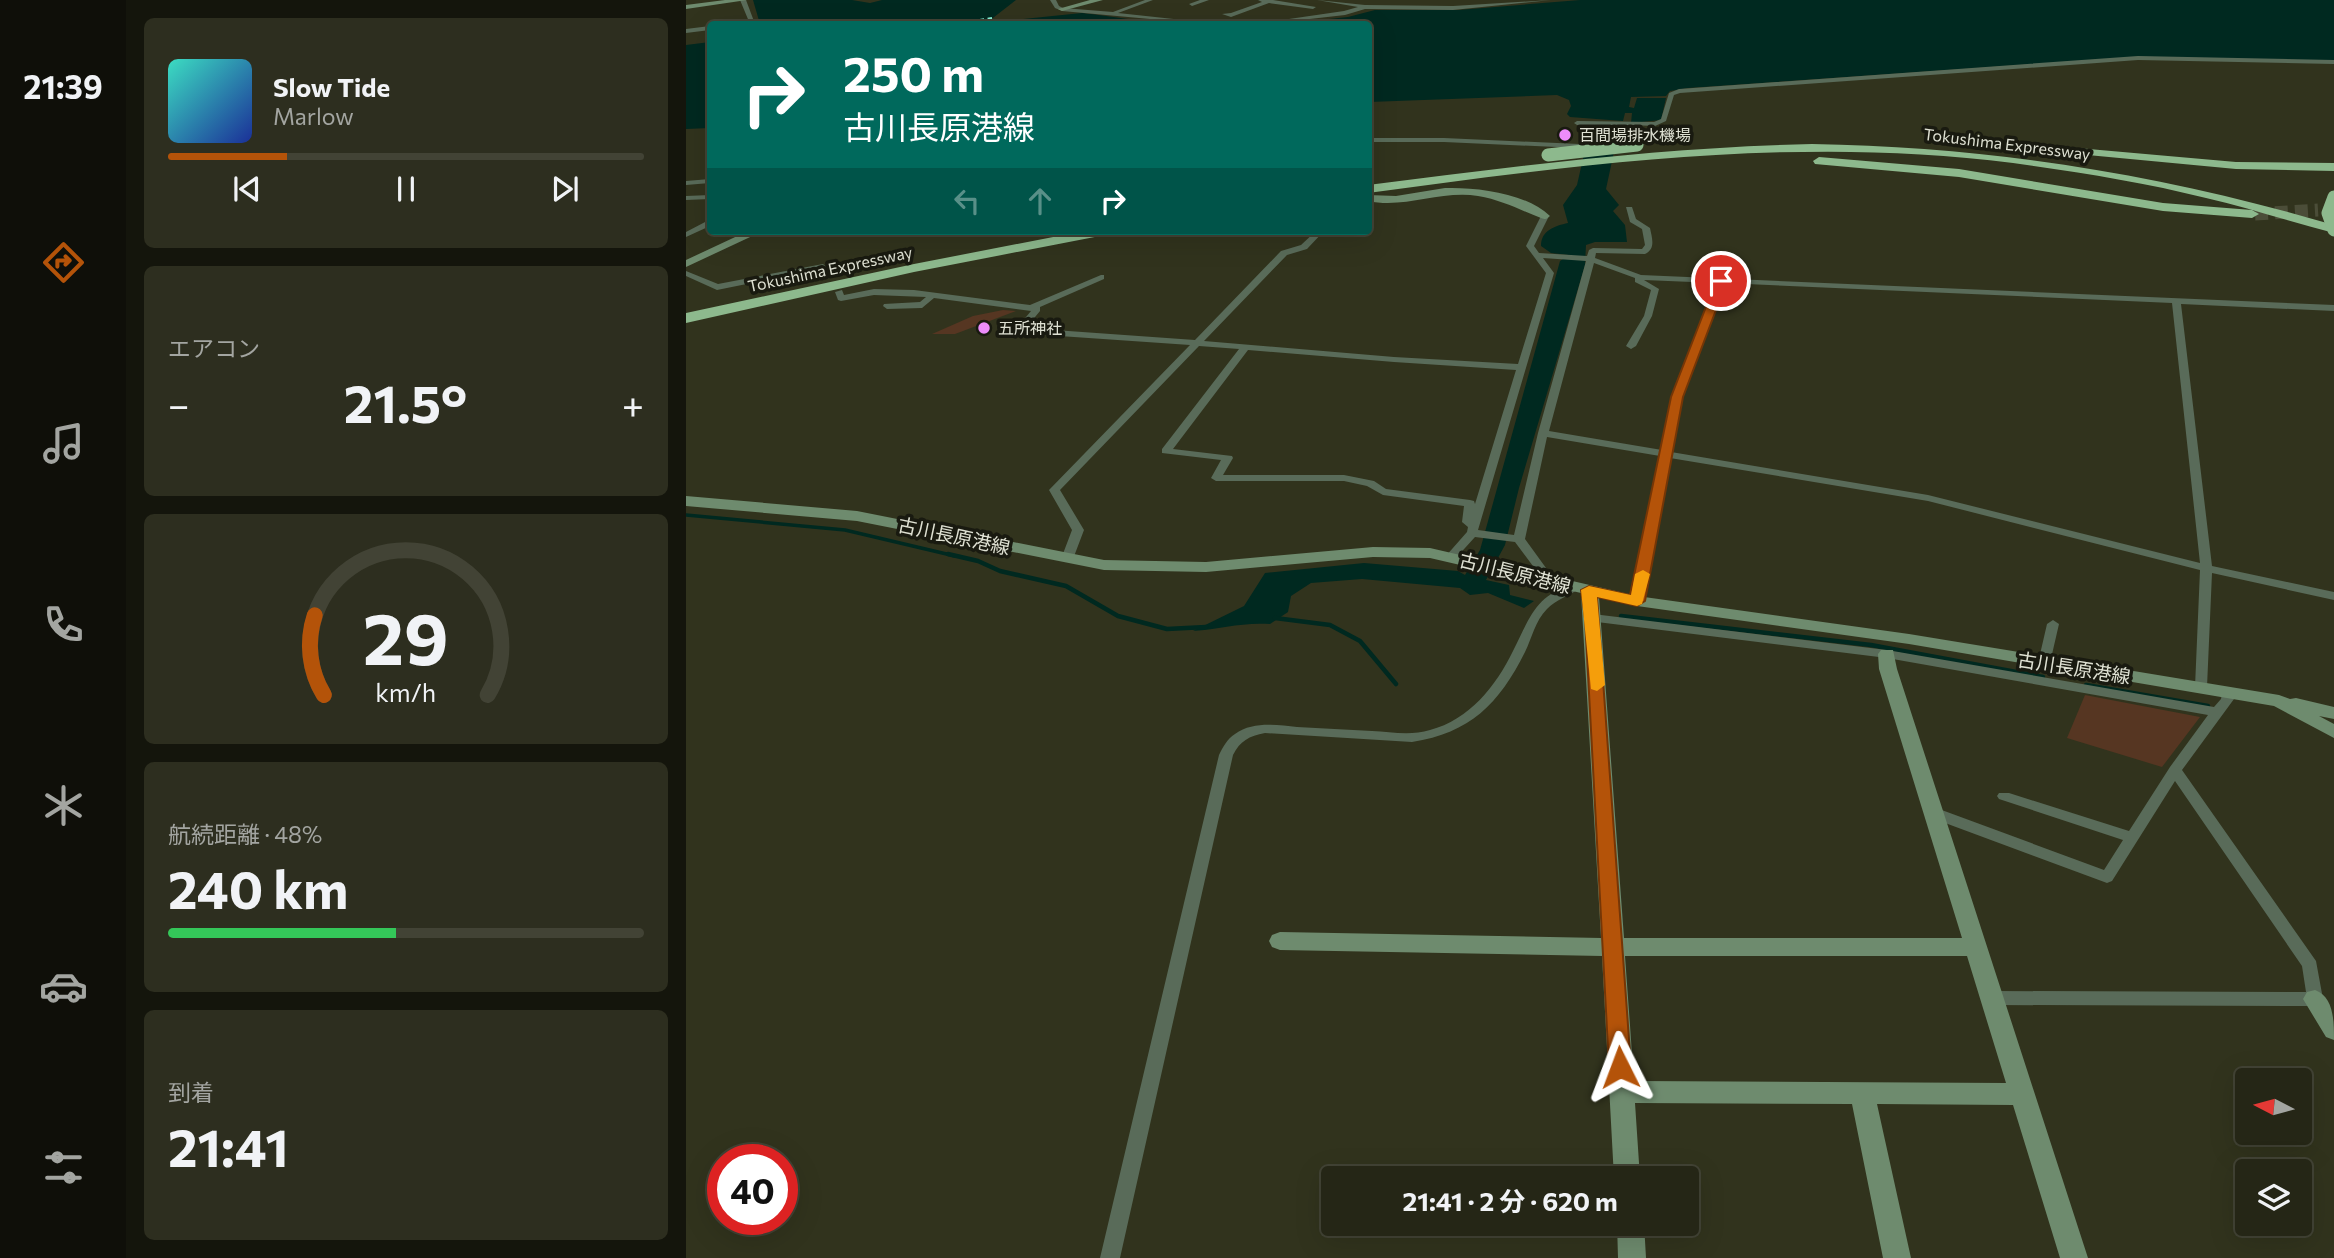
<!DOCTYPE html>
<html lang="ja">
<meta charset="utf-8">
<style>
:root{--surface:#252616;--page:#2d2e1f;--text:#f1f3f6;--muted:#a3a5a1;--line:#424335;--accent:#b45309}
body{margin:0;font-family:Commissioner,"Noto Sans JP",sans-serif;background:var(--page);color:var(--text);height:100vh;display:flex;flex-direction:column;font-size:26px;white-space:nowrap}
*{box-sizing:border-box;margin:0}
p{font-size:23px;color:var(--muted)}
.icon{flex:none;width:38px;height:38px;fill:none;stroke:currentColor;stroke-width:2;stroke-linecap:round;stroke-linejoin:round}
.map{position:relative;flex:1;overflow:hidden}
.drawer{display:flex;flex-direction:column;gap:18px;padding:18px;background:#14150c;width:560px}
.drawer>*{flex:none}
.hud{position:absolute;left:21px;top:21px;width:665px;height:214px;border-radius:7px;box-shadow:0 7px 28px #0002,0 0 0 2px var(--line);background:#00695c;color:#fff;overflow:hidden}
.needle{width:46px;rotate:276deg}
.tools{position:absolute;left:1549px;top:1068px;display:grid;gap:14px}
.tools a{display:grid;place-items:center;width:77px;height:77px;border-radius:7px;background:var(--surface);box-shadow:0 7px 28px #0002,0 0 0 2px var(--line);font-size:35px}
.speed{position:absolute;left:21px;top:1144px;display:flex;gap:14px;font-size:35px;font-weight:700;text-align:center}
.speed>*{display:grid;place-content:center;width:91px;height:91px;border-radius:50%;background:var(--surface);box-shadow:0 7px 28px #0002,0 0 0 2px var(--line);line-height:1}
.speed .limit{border:10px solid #d22;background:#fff;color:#111}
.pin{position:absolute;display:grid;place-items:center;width:60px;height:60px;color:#fff;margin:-30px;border:4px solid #fff;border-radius:50%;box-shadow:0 2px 7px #0007}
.me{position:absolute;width:77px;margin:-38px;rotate:357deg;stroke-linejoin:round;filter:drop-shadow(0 0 5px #0008)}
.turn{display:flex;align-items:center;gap:24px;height:147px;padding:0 21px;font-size:32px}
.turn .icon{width:91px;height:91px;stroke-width:2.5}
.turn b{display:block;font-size:49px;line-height:60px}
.lanes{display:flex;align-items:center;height:66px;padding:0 21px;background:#0003;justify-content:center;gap:35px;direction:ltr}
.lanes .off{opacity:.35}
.big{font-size:52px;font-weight:700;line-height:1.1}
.drawer .widget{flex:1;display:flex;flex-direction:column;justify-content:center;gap:10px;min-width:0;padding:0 24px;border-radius:10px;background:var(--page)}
.drawer .dial{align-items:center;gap:0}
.dial svg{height:182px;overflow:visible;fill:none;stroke:var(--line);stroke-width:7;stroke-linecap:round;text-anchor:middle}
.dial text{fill:var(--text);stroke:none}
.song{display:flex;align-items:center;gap:21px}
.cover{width:84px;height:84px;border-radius:10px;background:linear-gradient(135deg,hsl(170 70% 55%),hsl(230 70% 35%))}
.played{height:7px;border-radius:4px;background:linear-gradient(90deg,var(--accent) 25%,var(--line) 25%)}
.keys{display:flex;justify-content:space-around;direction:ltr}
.heat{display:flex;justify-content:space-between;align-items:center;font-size:38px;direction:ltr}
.charge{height:10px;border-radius:5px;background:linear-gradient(90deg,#34c759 48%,var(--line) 0)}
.trip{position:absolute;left:635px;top:1166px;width:378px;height:70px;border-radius:7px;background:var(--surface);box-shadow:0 7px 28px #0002,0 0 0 2px var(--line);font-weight:700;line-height:70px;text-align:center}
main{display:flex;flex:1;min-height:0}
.menu{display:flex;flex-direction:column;width:126px;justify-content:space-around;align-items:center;background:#0f0f09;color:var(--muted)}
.menu .icon{width:49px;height:49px}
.menu .current{color:var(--accent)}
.menu b{font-size:32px;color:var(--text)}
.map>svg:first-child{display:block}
</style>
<main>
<nav class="menu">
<b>21:39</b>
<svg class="icon current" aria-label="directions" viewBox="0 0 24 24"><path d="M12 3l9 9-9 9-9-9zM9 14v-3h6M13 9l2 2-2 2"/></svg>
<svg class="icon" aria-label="music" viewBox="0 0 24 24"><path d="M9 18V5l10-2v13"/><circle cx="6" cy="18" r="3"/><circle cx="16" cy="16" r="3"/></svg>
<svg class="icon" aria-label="phone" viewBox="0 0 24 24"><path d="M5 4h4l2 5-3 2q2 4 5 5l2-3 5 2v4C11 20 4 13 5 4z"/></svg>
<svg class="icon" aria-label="climate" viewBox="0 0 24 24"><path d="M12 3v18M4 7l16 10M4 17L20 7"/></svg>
<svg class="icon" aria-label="car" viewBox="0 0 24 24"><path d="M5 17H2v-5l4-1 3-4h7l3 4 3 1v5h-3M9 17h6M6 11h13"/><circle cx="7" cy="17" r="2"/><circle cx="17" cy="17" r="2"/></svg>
<svg class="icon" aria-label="filters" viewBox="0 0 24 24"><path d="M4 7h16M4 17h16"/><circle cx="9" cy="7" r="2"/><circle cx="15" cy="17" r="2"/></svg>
</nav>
<section class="drawer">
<div class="widget">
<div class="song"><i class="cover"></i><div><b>Slow Tide</b><p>Marlow</p></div></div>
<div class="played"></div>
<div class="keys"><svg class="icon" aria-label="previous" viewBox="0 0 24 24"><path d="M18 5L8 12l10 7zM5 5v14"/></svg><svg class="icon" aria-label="pause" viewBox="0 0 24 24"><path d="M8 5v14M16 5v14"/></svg><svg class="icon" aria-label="next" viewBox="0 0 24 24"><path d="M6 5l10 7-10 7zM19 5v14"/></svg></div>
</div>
<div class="widget"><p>エアコン</p>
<div class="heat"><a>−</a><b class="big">21.5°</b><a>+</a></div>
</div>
<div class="widget dial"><svg viewBox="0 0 100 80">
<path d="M14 69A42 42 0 1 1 86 69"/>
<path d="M14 69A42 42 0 0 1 10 34" stroke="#b45309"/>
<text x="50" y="56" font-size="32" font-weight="700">29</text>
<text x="50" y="72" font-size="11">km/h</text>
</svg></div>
<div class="widget"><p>航続距離 · 48%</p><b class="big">240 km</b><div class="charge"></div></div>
<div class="widget"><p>到着</p><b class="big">21:41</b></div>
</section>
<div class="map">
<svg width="1648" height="1258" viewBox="0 0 1648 1258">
<rect width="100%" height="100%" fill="#31331d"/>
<path fill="#563622" d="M317,310l13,1 -61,23h-23l41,-18z
M1399,695l115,22 -38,50 -95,-29z"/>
<path fill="#002920" d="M67,0h99l18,3 12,-3h134l-27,21 -16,3h-213z
M894,0h754v61l-197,-4 -449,31 -18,3 -4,5 -35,1 -2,10 5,1 3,-10h29l-5,22 -30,3 1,-10h-7l-2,8 -53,-4 -3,-3 4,-8 -2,-6 -12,-5 -188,7 -1,-78h-87l67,-7 27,-7h83z
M396,13c35,4 68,10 103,11h-209z
M24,42v86l-24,1v-84z
M916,123l18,1 -14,65 13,16 -6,6 12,14 2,17h-32l-9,3 -1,20 -66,223 -14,57 -19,35 23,5 1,10 24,6 -10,7 -36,-15 -18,2 -10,-7 -98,-9 -51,4 -20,13 -3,16 -18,12c-28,-2 -49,5 -77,7l51,-25 21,-33 99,-10 94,8 7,4 15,-25 80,-289 9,-6 -18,-2 -10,-7c0,-16 14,-20 27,-23l-5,-18 14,-20 12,-53h10z"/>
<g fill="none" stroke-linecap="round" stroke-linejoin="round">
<path stroke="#002920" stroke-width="3.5" d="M0,515l159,15 110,26"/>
<path stroke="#002920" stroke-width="4.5" d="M262,554l30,7 22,10 66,15 52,30 49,13 39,-2
M935,616l250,29 172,32
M589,618l55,7 30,16 36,43
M1400,685l122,21"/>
<path stroke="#86f3d7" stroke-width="2" stroke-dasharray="4.5 3.5" stroke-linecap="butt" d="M270,24l36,-6"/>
<path stroke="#4b4d38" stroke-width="13" stroke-dasharray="13 7" stroke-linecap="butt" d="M1569,214l63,-4"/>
<path fill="#596b59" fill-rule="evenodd" d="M54,0h6l9,24h-5z
M364,0h6l3,6 4,2 50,4 32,-12h8l-35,13 102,11h-15l-143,-13 -7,-3z
M514,0h9l-17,6 -3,-2z
M572,0h15l43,7 -3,2 -44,-6 -38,14 -9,-3 9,-1 31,-11z
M631,0l48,5 88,1 98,-6 -98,10 -88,-1 -20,6 -79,9h-12l90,-13 14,-4z
M24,26v4l-24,3v-4z
M1452,56l196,4v4l-196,-4 -458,33 -6,2 -8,26 -11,5 -25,-1 -7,23 -3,2 -3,-2 6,-23h-46l-3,-2 3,-2 77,1 7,-3 8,-26 10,-4z
M682,138h76l135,6 3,2 -3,2 -135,-6h-76z
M24,179v4l-24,2v-4z
M24,195v4l-24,1v-4z
M940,207h6l4,12 14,9c2,10 6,21 -5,26l-49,-1 -1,5 46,17 693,30v6l-153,-7 31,262 122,26v8l-122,-27 -5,114 -6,4 -6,-4 5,-117 -272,-69 -258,-43 -27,143 -6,4 -6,-4 29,-145 -113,-19 -22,102 29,40 -2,2h-8l-29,-39 -40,-5 -20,22 -4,1 -6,-3 22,-25 1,-5 -6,-5 2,-16 -81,-11 -16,-9 -23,-5h-128l-5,-3 10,-18 -59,-7v-4l77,-100 -40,-3 -139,144 24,40 -11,29 -6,3 -6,-3 11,-29 -23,-40 141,-145 -174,-12 -4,-3 9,-7 10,-12 -97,-13 -12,10 -35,1 -4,-3 1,-2 36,-2 6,-5 -52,-2 -33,6 -3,-1 -3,-8 7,-2 2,5 30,-6 40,1 116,15 71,-30h3v4l-64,28v4l-14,17 169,12 86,-89 20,-6 15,-14h8l-17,18 -20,6 -83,86 190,16 124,7 28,-91 -20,-27 16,-32 7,2 -15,30 5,7 48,3 2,-6 4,-2 49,1 3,-4 -3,-16 -12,-7zM857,258l43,3 -48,172 -24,102 -36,-5 76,-257zM908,263l41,15v4l16,8 -7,26 -18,30 5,3 5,-3 16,-30 7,-27 -15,-9 72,3 -44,114 -10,53 -113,-19zM1038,283l448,20 28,260 -272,-68 -257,-43 11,-55zM562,350l146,12 122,8 -41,134 -1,-3 -4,-1 -84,-11 -12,-8 -30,-6h-121l10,-17 -1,-2 -59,-7z
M21,221h3v5l-24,11v-5z
M137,264l8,7v4h-6l-4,-6 -104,21 -31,-14v-5l32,13z
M889,583l4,2 2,2 -2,2c-11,7 -23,11 -32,20 -12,12 -15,29 -22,43 -26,52 -55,81 -113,90l-147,-9c-16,3 -25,8 -32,22l-113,503h-20l119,-503c4,-8 8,-16 16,-21 18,-13 42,-9 62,-7 25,1 50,3 75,4 19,1 39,5 58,-1 39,-10 66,-44 83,-79 17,-33 21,-55 62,-68z
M907,614l294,36 327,57 7,-8 2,-11h10l1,3v8l-52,71 134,191 7,38 -2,5 -6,2 -322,-1 -6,-2 -2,-5 2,-5 6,-2 313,1 -4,-26 -127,-185 -63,100 -5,2 -178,-66 -2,-4 2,-4h10l165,61 19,-30 -124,-41 -2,-3 2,-3h10l120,38 41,-64 38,-52 -321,-57 -298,-37 -2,-3z
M1367,620l6,4 -9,39 -6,4 -6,-4 9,-39z"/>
<path fill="#6e8b6e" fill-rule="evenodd" d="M39,0h22l-61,9v-4z
M404,0h13l-41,11 -4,-2z
M759,188c32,-1 81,5 105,28 -4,3 -3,4 -9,2 -21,-8 -39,-18 -63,-22 -37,-6 -73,13 -110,5v-6l28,1z
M62,231h15l-77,36v-7z
M0,496l171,15 247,49 102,2 167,-15 57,1 207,48 272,38 370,61 11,4 6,-1 38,9v12l-15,-3 15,8v14l-60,-32 -365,-62 -272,-38 -38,-9 25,341h338l-83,-269 -1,-15 3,-4h12l4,19 191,589h-28l-47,-153 -136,-1 34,154h-28l-31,-154 -217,-1 5,75h-26l-12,-222 -322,-6 -8,-3 -3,-6 3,-6 8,-3 321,6 -20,-345 -151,-35 -57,-1 -167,15 -102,-2 -247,-49 -171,-15zM939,956h342l39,127 -372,-2z
M1629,990c19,7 19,31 19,50l-8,-3 -23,-38 4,-7z
M931,1223h27l2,35h-28z"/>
<path fill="#8db98d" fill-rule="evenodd" d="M1257,136l293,26 98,1v8l-98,-2 -297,-28 -2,-2z
M1126,144c181,3 349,30 522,81v8c-43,-11 -85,-25 -128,-35 -63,-16 -128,-26 -193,-35 -215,-28 -431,1 -645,30v-8c148,-19 295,-38 444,-41z
M1133,157l140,12 204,34 89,7 7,4 -7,4 -89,-7 -204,-34 -144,-13 -2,-3z
M398,231h28l-7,4 -191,37 -228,51v-10l228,-49z"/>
<path stroke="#8db98d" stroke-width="13" d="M862,155l89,-10
M1648,197l-6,16 6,17"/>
</g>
<path fill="#b45309" stroke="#753606" stroke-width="2" d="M1035,277l6,4 -44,116 -38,204 -8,5 -40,-9 34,470 -3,7 -8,3 -8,-3 -3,-7 -24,-449 -4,-28 8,-4 41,9 41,-198 45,-116z"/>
<path fill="#f59e0b" d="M957,570l7,4 -8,30 -5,2 -40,-9 8,88 -8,6 -6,-2 -10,-99 8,-4 42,9 4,-21z"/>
<g fill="#ed8cfa" stroke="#191a10" stroke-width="2.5">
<circle cx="879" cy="135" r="7"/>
<circle cx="298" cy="328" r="7"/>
</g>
<g text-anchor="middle" stroke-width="7" stroke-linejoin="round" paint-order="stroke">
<g font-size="16" fill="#dfe1d3" stroke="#191a10" text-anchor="start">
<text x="893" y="141">百間場排水機場</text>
<text x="312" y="334">五所神社</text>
</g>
<g font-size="16" fill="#dfe1d3" stroke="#191a10">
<text transform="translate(1321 144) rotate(7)" y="6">Tokushima Expressway</text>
<text transform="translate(144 269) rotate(-12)" y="6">Tokushima Expressway</text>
</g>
<g font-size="19" fill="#dfe1d3" stroke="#191a10">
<text transform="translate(268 536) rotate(12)" y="7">古川長原港線</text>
<text transform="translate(829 573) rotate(14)" y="7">古川長原港線</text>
<text transform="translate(1388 668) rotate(9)" y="7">古川長原港線</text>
</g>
</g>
</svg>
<div class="tools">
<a><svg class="needle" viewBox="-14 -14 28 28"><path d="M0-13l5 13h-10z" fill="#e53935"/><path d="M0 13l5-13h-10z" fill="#a3a5a1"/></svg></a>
<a><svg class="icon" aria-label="layers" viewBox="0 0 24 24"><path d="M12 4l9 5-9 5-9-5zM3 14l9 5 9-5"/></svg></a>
</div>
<div class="speed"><div class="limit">40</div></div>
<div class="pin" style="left:1035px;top:281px;background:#d93025"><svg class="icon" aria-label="arrive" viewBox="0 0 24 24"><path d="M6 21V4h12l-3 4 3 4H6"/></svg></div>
<svg class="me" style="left:934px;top:1067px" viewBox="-20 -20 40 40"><path d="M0-17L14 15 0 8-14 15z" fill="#b45309" stroke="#fff" stroke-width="4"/></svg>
<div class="trip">21:41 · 2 分 · 620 m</div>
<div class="hud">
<div class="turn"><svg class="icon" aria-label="right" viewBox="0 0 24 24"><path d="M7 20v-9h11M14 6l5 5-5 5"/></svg><div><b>250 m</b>古川長原港線</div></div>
<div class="lanes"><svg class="icon off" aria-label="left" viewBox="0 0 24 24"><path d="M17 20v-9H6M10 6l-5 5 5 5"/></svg><svg class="icon off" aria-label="ahead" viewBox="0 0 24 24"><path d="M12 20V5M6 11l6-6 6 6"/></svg><svg class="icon" aria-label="right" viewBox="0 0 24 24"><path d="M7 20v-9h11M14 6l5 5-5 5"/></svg></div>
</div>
</div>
</main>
